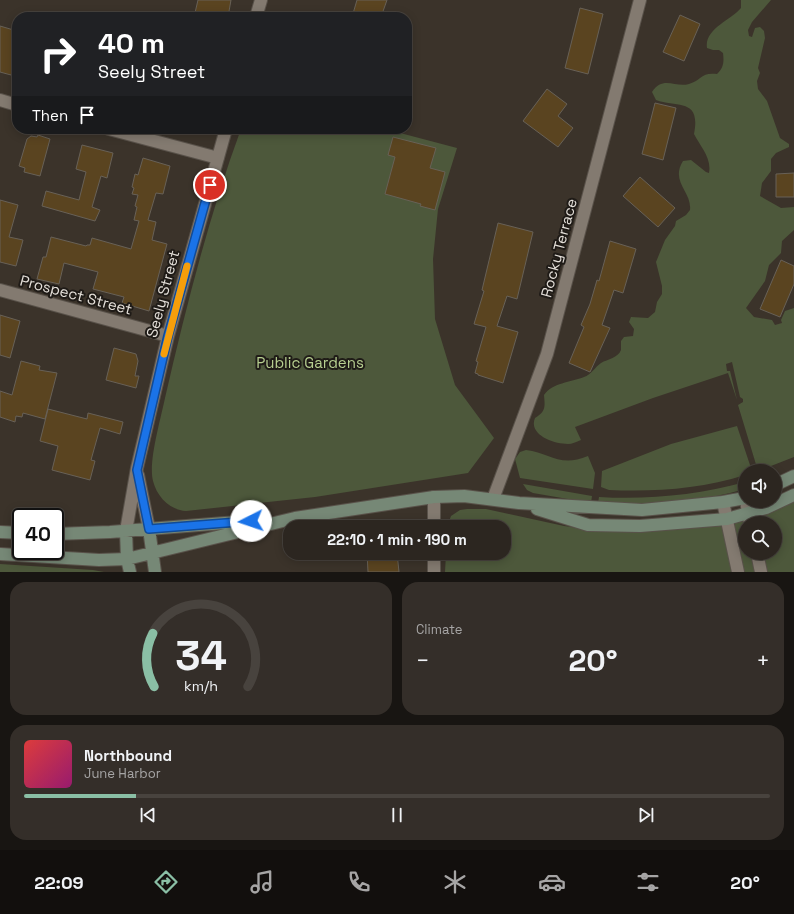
<!DOCTYPE html>
<meta charset="utf-8">
<style>
:root{--surface:#2c2620;--page:#342e29;--text:#f1f3f6;--muted:#a6a5a5;--line:#48433e;--accent:#8abfa5}
body{margin:0;font-family:"Space Grotesk",sans-serif;background:var(--page);color:var(--text);height:100vh;display:flex;flex-direction:column;font-size:15px;white-space:nowrap}
*{box-sizing:border-box;margin:0}
p{font-size:13px;color:var(--muted)}
.icon{flex:none;width:22px;height:22px;fill:none;stroke:currentColor;stroke-width:2;stroke-linecap:round;stroke-linejoin:round}
.map{position:relative;height:572px;overflow:hidden}
.panel{display:flex;flex-direction:column;gap:10px;padding:10px;background:#181512;flex:1}
.panel>*{flex:none}
.banner{position:absolute;left:12px;top:12px;width:400px;height:122px;border-radius:16px;box-shadow:0 2px 10px #0003,0 0 0 1px var(--line);background:#202124;color:#fff;overflow:hidden}
.tools{position:absolute;left:738px;top:464px;display:grid;gap:8px}
.tools a{display:grid;place-items:center;width:44px;height:44px;border-radius:50%;background:var(--surface);box-shadow:0 2px 10px #0003,0 0 0 1px var(--line);font-size:20px}
.speed{position:absolute;left:12px;top:508px;display:flex;gap:8px;font-size:20px;font-weight:700;text-align:center}
.speed>*{display:grid;place-content:center;width:52px;height:52px;border-radius:50%;background:var(--surface);box-shadow:0 2px 10px #0003,0 0 0 1px var(--line);line-height:1}
.speed .limit{border:2px solid #111;border-radius:6px;background:#fff;color:#111}
.pin{position:absolute;display:grid;place-items:center;width:34px;height:34px;color:#fff;margin:-17px;border:2px solid #fff;border-radius:50%;box-shadow:0 1px 4px #0007}
.me{position:absolute;width:44px;margin:-22px;rotate:266deg;stroke-linejoin:round;filter:drop-shadow(0 0 3px #0008)}
.turn{display:flex;align-items:center;gap:14px;height:84px;padding:0 20px;font-size:18px}
.turn .icon{width:52px;height:52px;stroke-width:2.5}
.turn b{display:block;font-size:28px;line-height:34px}
.then{display:flex;align-items:center;height:38px;padding:0 20px;background:#0003;gap:8px;font-size:15px}
.big{font-size:30px;font-weight:600;line-height:1.1}
.panel .widget{flex:1;display:flex;flex-direction:column;justify-content:center;gap:6px;min-width:0;padding:0 14px;border-radius:16px;background:var(--page)}
.panel .dial{align-items:center;gap:0}
.dial svg{height:104px;overflow:visible;fill:none;stroke:var(--line);stroke-width:7;stroke-linecap:round;text-anchor:middle}
.dial text{fill:var(--text);stroke:none}
.song{display:flex;align-items:center;gap:12px}
.cover{width:48px;height:48px;border-radius:6px;background:linear-gradient(135deg,hsl(0 70% 55%),hsl(320 70% 35%))}
.played{height:4px;border-radius:2px;background:linear-gradient(90deg,var(--accent) 15%,var(--line) 15%)}
.keys{display:flex;justify-content:space-around;direction:ltr}
.heat{display:flex;justify-content:space-between;align-items:center;font-size:22px;direction:ltr}
.panel .tiles{flex:1;display:grid;gap:10px;grid-template-columns:1fr 1fr}
.widget:last-child{grid-column:span 2}
.trip{position:absolute;left:283px;top:520px;width:228px;height:40px;border-radius:16px;background:var(--surface);box-shadow:0 2px 10px #0003,0 0 0 1px var(--line);font-weight:600;line-height:40px;text-align:center}
.dock{display:flex;height:64px;justify-content:space-around;align-items:center;background:#120f0d;color:var(--muted)}
.dock .icon{width:28px;height:28px}
.dock .on{color:var(--accent)}
.dock b{font-size:18px;color:var(--text)}
.map>svg:first-child{display:block}
</style>
<div class="map">
<svg width="794" height="572" viewBox="0 0 794 572">
<rect width="100%" height="100%" fill="#3b332a"/>
<path fill="#4d583b" fill-rule="evenodd" d="M741,0h30l-19,22 -4,8 1,6 3,1 3,-9 5,-1 4,4 1,7 -7,30 2,5 -3,8 1,8 9,12 13,37 9,6v3l-13,6 -5,6v12l-9,12 -2,13 21,12 13,-1v23l-12,11 -1,12 -12,12 -4,16 -19,27 8,9 18,3 3,5 7,-2 -1,-3 4,-9 9,-3v149l-36,14 -20,-66 5,-3v-3l-3,-2 -8,-35 -6,2 1,7h3l7,29 -9,-27 -75,25 -78,29 6,13c-5,2 -9,4 -13,4 -14,0 -40,-9 -33,-26 11,-7 10,-11 9,-23 8,-12 27,-13 40,-18 7,-2 11,-10 17,-14 7,-4 17,-5 20,-13v-9l3,-4 9,-1 1,-7 -5,-7 2,-5 17,1 7,-6 2,-10 5,-8v-8l-6,-24 9,-22 10,-14 1,-5 10,-6 4,-5c2,-19 -20,-28 -7,-49l8,-1 15,12 3,1c3,-15 -9,-27 -15,-39 7,-36 -16,-26 -38,-34l-4,-8c11,-17 23,-4 37,-8 13,-4 12,-12 28,-10 7,-6 7,-13 6,-21l-4,-3h-6l-6,-2c-3,-19 24,-28 34,-40z
M241,129h144l72,19 -19,61 -5,50 2,60 20,66 39,53 -26,35 -153,24 -129,14c-16,-1 -29,-14 -33,-30 -5,-19 8,-63 12,-83 21,-91 44,-182 76,-269z
M737,426l15,45h-7v4c-44,14 -90,17 -136,15l-8,-3 1,-16 69,-27z
M526,450c24,3 34,18 62,6l7,17 -2,16 -73,-11 -5,-19 5,-7z
M745,482v7c-48,14 -97,15 -147,14l1,-6c49,3 98,-2 146,-15z
M523,484l69,12 -1,7 -58,-10 -6,-3z
M794,501v71h-349l1,-19h58v-26h-57l4,-11 9,-6 7,-1h19l78,17 31,4 54,1zM745,523h30v30h-30z
M0,564l93,6 11,2h-104z"/>
<path fill="#5a4420" stroke="#686157" d="M198,0h33l-3,17h-34z
M357,0h30l-6,17h-29z
M580,8l23,6 -15,60 -23,-6z
M680,15l20,9 -16,37 -21,-9z
M0,26l17,5v27l-6,17 -11,-3z
M547,89l20,15 -9,12 15,12 -15,19 -35,-26z
M655,103l21,5 -13,52 -21,-6z
M38,135l12,4 -10,37 -16,-4 1,-4 -6,-2 8,-27 4,-3 6,1z
M393,137l43,11 -6,20 15,4 -10,38 -15,-4 1,-2 -36,-10 10,-37 -7,-2z
M82,145l31,8 -6,25 -6,-2 -9,31 8,3 -5,11 -53,-15 4,-15 33,9 7,-28 -10,-3z
M143,158l27,8 -7,28 -7,-1 -8,27 8,2 -4,18 15,4 -18,67 -27,-8 2,-6 -31,-8 5,-17 -34,-9 -5,21 -22,-5 6,-22h3l5,-20 35,9 1,-1h3l2,-7 39,11 8,-28 -5,-1 3,-13 -2,-1 3,-11 -6,-1 2,-6 -2,-1 3,-13 3,1z
M794,173v24h-18v-23z
M640,177l35,31 -17,19 -35,-31z
M0,200l18,5 -9,32 14,3 -7,26 -16,-4z
M498,223l35,9 -16,67 -10,-3 -10,30 21,6 -15,51 -25,-8v-1l-3,-1 3,-11 -2,-1 10,-34 -12,-3 10,-33 -2,-1z
M610,241l26,8 -13,44 -9,-3 -12,35 8,3 -20,44 -21,-9 15,-36 -3,-2 9,-21 7,-24 2,1z
M781,260l13,6v18l-14,33 -20,-8z
M0,315l20,6 -10,37 -10,-3z
M114,348l22,6 2,7 -3,15h4l-3,12 -30,-8z
M21,361l19,5 -1,4 18,3 -12,46 -22,-6 -1,4 -6,-1 -1,6 -15,-5v-26l12,4z
M48,409l39,10 1,-6 35,9 -3,12 -20,-6 -9,32 4,1 -5,19 -38,-10 6,-24 -18,-5z
M367,553h30l2,19h-31z"/>
<g fill="none" stroke-linecap="round" stroke-linejoin="round">
<g stroke="#59524a" stroke-width="14">
<path id="street" d="M256,17l5,-17
M0,100l17,5
M109,129l109,29
M0,290l168,46
M138,475l11,54
M434,497v30
M493,499l54,-145 93,-354
M746,501l4,22
M723,502l15,70
M126,531l11,-63 31,-132 58,-207
M434,553v19
M757,553l4,19"/>
</g>
<g stroke="#59524a" stroke-width="14">
<path id="secondary" d="M775,485l19,-9
M537,509l51,16 52,1 87,-7 39,-11 28,-13
M149,529l6,43
M126,531l1,28 3,13
M0,532l21,1
M55,534l55,-2 153,-12
M0,554l99,6 28,-1 168,-41 139,-21 30,-1 55,7 123,7 81,-8 22,-4"/>
</g>
<use href="#street" stroke="#837a70" stroke-width="12"/>
<use href="#secondary" stroke="#768876" stroke-width="12"/>
</g>
<g fill="none" stroke-linecap="round" stroke-linejoin="round">
<g stroke="#114b97" stroke-width="10">
<path id="route" d="M210,185l-42,151 -31,134 12,59 102,-8"/>
</g>
<use href="#route" stroke="#1a73e8" stroke-width="7"/>
<path stroke="#f59e0b" stroke-width="7" d="M164,354l23,-88"/>
</g>
<g text-anchor="middle" stroke-width="4" stroke-linejoin="round" paint-order="stroke">
<g font-size="15" fill="#e5e0da" stroke="#1f1b17">
<text transform="translate(559 248) rotate(-75)" y="5">Rocky Terrace</text>
<text transform="translate(163 294) rotate(-75)" y="5">Seely Street</text>
<text transform="translate(76 295) rotate(15)" y="5">Prospect Street</text>
</g>
<g font-size="15" fill="#b7cf90" stroke="#1f1b17">
<text x="310" y="368">Public Gardens</text>
</g>
</g>
</svg>
<div class="tools">
<a><svg class="icon" aria-label="sound" viewBox="0 0 24 24"><path d="M4 9h4l5-4v14l-5-4H4zM17 9q2 3 0 6"/></svg></a>
<a><svg class="icon" aria-label="search" viewBox="0 0 24 24"><circle cx="10" cy="10" r="6"/><path d="M15 15l6 6"/></svg></a>
</div>
<div class="speed"><div class="limit">40</div></div>
<div class="pin" style="left:210px;top:185px;background:#d93025"><svg class="icon" aria-label="arrive" viewBox="0 0 24 24"><path d="M6 21V4h12l-3 4 3 4H6"/></svg></div>
<svg class="me" style="left:251px;top:521px" viewBox="-20 -20 40 40"><circle r="19" fill="#fff"/><path d="M0-13L10 11 0 6-10 11z" fill="#1a73e8"/></svg>
<div class="trip">22:10 · 1 min · 190 m</div>
<div class="banner">
<div class="turn"><svg class="icon" aria-label="right" viewBox="0 0 24 24"><path d="M7 20v-9h11M14 6l5 5-5 5"/></svg><div><b>40 m</b>Seely Street</div></div>
<div class="then">Then<svg class="icon" aria-label="arrive" viewBox="0 0 24 24"><path d="M6 21V4h12l-3 4 3 4H6"/></svg></div>
</div>
</div>
<section class="panel">
<div class="tiles">
<div class="widget dial"><svg viewBox="0 0 100 80">
<path d="M14 69A42 42 0 1 1 86 69"/>
<path d="M14 69A42 42 0 0 1 13 28" stroke="#8abfa5"/>
<text x="50" y="56" font-size="32" font-weight="700">34</text>
<text x="50" y="72" font-size="11">km/h</text>
</svg></div>
<div class="widget"><p>Climate</p>
<div class="heat"><a>−</a><b class="big">20°</b><a>+</a></div>
</div>
<div class="widget">
<div class="song"><i class="cover"></i><div><b>Northbound</b><p>June Harbor</p></div></div>
<div class="played"></div>
<div class="keys"><svg class="icon" aria-label="previous" viewBox="0 0 24 24"><path d="M18 5L8 12l10 7zM5 5v14"/></svg><svg class="icon" aria-label="pause" viewBox="0 0 24 24"><path d="M8 5v14M16 5v14"/></svg><svg class="icon" aria-label="next" viewBox="0 0 24 24"><path d="M6 5l10 7-10 7zM19 5v14"/></svg></div>
</div>
</div>
</section>
<nav class="dock">
<b>22:09</b>
<svg class="icon on" aria-label="directions" viewBox="0 0 24 24"><path d="M12 3l9 9-9 9-9-9zM9 14v-3h6M13 9l2 2-2 2"/></svg>
<svg class="icon" aria-label="music" viewBox="0 0 24 24"><path d="M9 18V5l10-2v13"/><circle cx="6" cy="18" r="3"/><circle cx="16" cy="16" r="3"/></svg>
<svg class="icon" aria-label="phone" viewBox="0 0 24 24"><path d="M5 4h4l2 5-3 2q2 4 5 5l2-3 5 2v4C11 20 4 13 5 4z"/></svg>
<svg class="icon" aria-label="climate" viewBox="0 0 24 24"><path d="M12 3v18M4 7l16 10M4 17L20 7"/></svg>
<svg class="icon" aria-label="car" viewBox="0 0 24 24"><path d="M5 17H2v-5l4-1 3-4h7l3 4 3 1v5h-3M9 17h6M6 11h13"/><circle cx="7" cy="17" r="2"/><circle cx="17" cy="17" r="2"/></svg>
<svg class="icon" aria-label="filters" viewBox="0 0 24 24"><path d="M4 7h16M4 17h16"/><circle cx="9" cy="7" r="2"/><circle cx="15" cy="17" r="2"/></svg>
<b>20°</b>
</nav>
